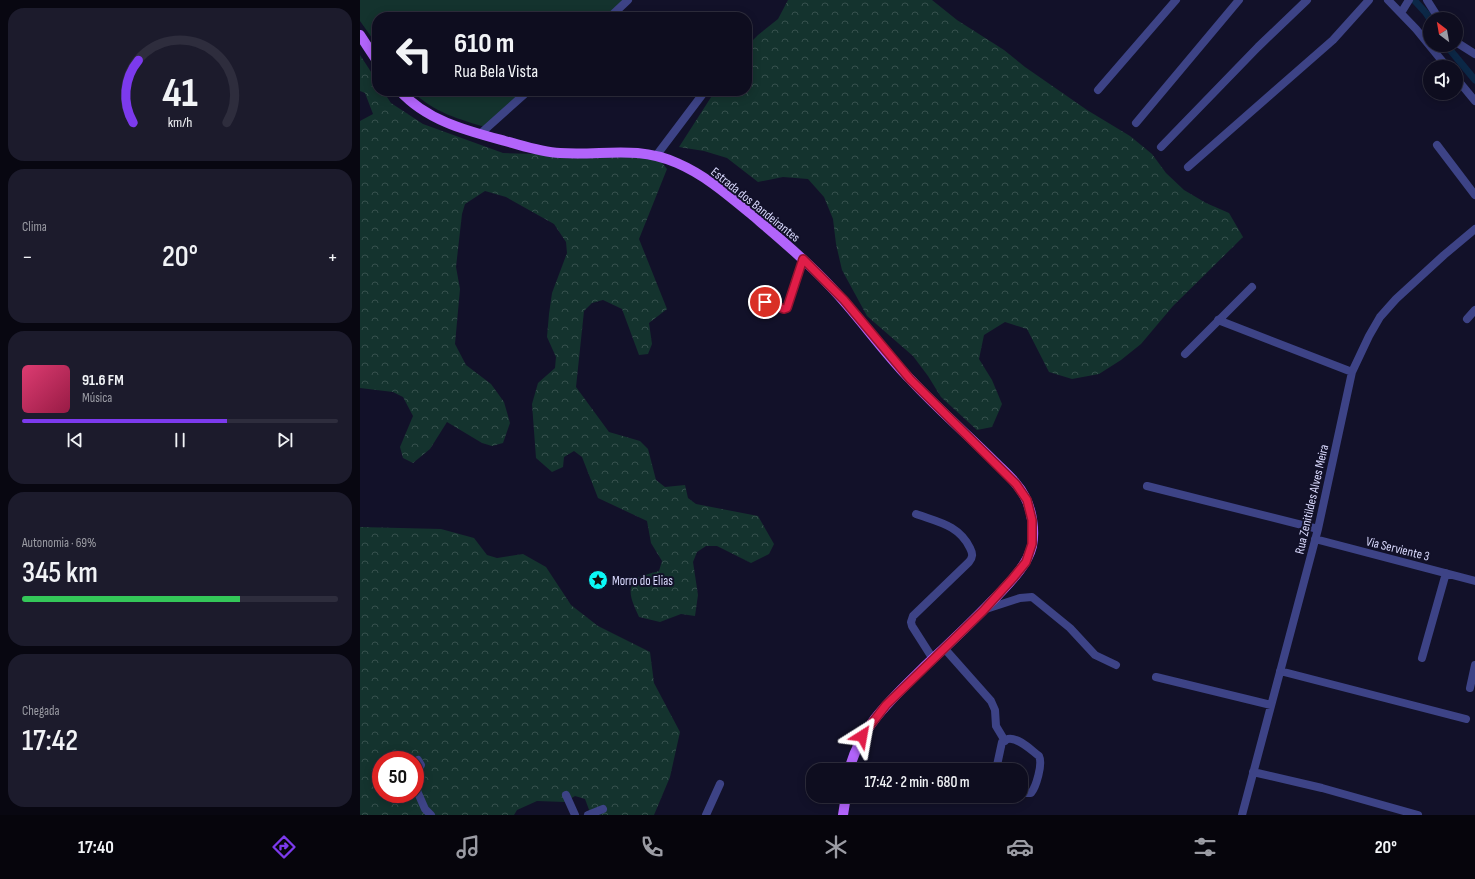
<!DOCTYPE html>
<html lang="pt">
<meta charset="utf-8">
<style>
:root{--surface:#0e0d1f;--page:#1c1b2c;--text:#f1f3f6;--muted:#9b9ca4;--line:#2e2d3d;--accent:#7c3aed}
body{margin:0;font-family:"Sofia Sans Condensed",sans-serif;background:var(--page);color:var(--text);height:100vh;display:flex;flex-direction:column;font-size:15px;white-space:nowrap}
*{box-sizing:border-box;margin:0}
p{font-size:13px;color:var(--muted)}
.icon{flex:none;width:22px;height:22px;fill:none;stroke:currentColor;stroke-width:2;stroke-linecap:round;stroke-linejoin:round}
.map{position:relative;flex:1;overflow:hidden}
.panel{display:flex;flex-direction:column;gap:8px;padding:8px;background:#080711;width:360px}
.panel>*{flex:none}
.hud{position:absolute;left:12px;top:12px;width:380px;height:84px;border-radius:16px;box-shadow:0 2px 10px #0003,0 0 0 1px var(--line);background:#0e0d1f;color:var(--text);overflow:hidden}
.needle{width:26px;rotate:329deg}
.buttons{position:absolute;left:1063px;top:12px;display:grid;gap:8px}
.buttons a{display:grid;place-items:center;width:40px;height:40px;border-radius:50%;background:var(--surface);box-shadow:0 2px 10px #0003,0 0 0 1px var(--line);font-size:20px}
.speed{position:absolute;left:12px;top:751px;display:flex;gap:8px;font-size:20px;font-weight:700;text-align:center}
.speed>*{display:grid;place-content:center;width:52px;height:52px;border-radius:50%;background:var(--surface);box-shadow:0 2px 10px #0003,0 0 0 1px var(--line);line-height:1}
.speed .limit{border:6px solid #d22;background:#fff;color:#111}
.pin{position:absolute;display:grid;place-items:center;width:34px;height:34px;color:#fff;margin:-17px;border:2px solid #fff;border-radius:50%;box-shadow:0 1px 4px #0007}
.me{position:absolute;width:44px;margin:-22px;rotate:34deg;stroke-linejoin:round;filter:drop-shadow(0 0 3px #0008)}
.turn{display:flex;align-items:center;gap:14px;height:84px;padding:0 16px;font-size:18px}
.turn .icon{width:52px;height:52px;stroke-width:2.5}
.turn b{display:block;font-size:28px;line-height:34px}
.big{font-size:30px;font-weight:600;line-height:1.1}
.panel .card{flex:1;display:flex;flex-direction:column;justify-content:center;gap:6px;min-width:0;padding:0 14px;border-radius:16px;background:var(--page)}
.panel .dial{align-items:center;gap:0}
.dial svg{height:104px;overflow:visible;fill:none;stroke:var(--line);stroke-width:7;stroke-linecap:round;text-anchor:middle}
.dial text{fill:var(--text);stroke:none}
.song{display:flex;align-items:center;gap:12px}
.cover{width:48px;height:48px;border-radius:6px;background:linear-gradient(135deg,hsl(340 70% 55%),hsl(340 70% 35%))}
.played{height:4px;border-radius:2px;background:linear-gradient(90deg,var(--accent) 65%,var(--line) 65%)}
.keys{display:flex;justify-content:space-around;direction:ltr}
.heat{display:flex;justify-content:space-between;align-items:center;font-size:22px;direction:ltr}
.charge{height:6px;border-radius:3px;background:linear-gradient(90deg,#34c759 69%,var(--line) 0)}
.trip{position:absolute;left:446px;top:763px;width:222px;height:40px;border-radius:16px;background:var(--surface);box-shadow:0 2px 10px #0003,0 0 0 1px var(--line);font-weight:600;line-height:40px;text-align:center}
.dock{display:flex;height:64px;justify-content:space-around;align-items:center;background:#06050c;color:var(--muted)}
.dock .icon{width:28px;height:28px}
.dock .active{color:var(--accent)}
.dock b{font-size:18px;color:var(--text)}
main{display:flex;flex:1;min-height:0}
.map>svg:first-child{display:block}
</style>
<main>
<section class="panel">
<div class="card dial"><svg viewBox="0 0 100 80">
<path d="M14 69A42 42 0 1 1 86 69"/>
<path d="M14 69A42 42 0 0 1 18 21" stroke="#7c3aed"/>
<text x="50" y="56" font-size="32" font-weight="700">41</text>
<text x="50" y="72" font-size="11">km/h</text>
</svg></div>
<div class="card"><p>Clima</p>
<div class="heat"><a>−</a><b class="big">20°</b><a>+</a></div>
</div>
<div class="card">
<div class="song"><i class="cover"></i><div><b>91.6 FM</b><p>Música</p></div></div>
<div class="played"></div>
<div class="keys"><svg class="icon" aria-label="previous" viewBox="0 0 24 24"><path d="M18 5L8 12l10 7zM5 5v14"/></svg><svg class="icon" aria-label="pause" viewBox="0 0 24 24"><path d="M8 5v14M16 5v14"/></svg><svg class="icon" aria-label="next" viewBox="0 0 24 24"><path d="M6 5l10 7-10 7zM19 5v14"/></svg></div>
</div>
<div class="card"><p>Autonomia · 69%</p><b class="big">345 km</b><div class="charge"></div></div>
<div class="card"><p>Chegada</p><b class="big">17:42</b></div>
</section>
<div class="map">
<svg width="1115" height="815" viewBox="0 0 1115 815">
<defs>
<pattern id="forest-crowns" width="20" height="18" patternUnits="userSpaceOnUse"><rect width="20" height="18" fill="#14332e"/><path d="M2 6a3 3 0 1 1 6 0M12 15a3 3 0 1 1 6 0" fill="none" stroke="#36504d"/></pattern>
</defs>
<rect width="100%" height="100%" fill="#121129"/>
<path fill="url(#forest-crowns)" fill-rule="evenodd" d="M428,0h144l25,20 47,30 21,17 62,43 43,26 22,18 14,19 18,17 22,13 23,10 14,24 -70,69 -32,38 -20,16 -22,14 -27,5 -23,-7 -22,-43 -22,-7 -21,13 -5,24 13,21 10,24 -10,23 -15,3 -36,-33 -13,-21 -15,-20 -46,-40 -25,-46 -6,-26 -3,-25 -9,-22 -16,-18 -25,-2 -25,5 -31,-24 -23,-7 -25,-4 36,-56h32v-45l11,-11 20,-16z
M0,55l17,26v10h6l8,12 32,21 80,29 140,4 16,2 8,10 -28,70 28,70 -18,14 3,21 -4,10 -9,1 -17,-46 -19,-9 -11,3 -8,8 -8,76 33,45 31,9 8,8 8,31 9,7 20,-2 3,13 8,6 62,12 16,28 -5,10 -18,9 -34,-17h-11l-9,6 -4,10 5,33 -3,21 -14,-2 -21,8 -21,-5c-5,-12 -15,-28 -2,-39 5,-3 16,-5 22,-7l3,-10 -11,-18 -4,-22 -49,-23 -16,-41 -8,-6 -10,6 -1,10 -11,5 -16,-14 -4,-54 6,-21 17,-15 1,-11 -9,-20 2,-23 3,-21 15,-40 -1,-11 -12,-18 -48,-27 -21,-6 -20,13 -3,10 -6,53 4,22 -5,55 11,21 25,19 13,18 6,21 -7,20 -11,3 -10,-3 -35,-21 -17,27 -17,14 -10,-5 -3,-11 13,-31 -10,-19 -10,-5 -33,-4v-267l13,-7 -8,-21 -5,-2z
M0,527l81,2 33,9 13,17 10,3 26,-4 23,13 25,38 27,21 52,26 4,31 26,49 -10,45 -16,38h-63l-6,-16 -10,-3 -10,6 -28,-1 -20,9 -3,5h-154zM21,760h34v34h-34z"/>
<path fill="#14332e" d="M0,0h264l-18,17h-229v28l-17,-24z
M52,91h116l-40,37c-29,-9 -54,-15 -76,-37z"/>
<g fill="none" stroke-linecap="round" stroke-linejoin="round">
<path stroke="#0c2847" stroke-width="7" d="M1054,0l12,13 4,6
M1086,45l29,35"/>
<path stroke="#3d4386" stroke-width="8" d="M1028,0l28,29 31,38
M1067,0l12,19
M1041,13l8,-13
M250,17l18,-17
M1096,42l19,12
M1096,78l19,23
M738,90l78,-90
M776,123l103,-123
M120,134l48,-43
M1077,145l38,50
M801,147l97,-100 49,-47
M296,156l49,-65
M828,167l145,-127 36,-40
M405,302l19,7 3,-1 16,-49
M1107,319l8,-9
M858,320l134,52
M825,354l67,-67
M787,486l171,43
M556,514c22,8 43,11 54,34 3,6 3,9 -1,14l-56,54 -2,6 1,4 21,33
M955,539l160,42
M623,610l37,-12 12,-1 38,31 25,27 21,10
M584,648l47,53 4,9 1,16 9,15
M1062,658l24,-85
M920,671l186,48
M796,677l115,28
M1110,688l5,-23
M636,770l6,-28c2,-1 4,-2 6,-3 11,-2 24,12 31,17 4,8 -3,31 -8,37h-10
M893,772l69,16 96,27
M55,773l6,-8 -3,-5
M55,786l10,23 6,6
M206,795l9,20
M228,815l15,-6
M346,815l14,-31
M882,815l76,-286 34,-157 17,-36 11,-19 16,-18 48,-44 31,-26"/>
<path stroke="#b264fb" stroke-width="10" d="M0,35l17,26
M40,91c27,30 68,40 105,50 19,5 36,11 55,12 42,3 76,-8 117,10 28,12 51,32 74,51 27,23 55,46 79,72 29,30 52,65 81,94 27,29 57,55 85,83 10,10 22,20 29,34 7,13 10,34 7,49 -5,20 -22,36 -35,50 -24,25 -48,48 -73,71 -32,32 -63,58 -75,103
M483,815l3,-19"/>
</g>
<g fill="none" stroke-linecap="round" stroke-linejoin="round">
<g stroke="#92132f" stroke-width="10">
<path id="route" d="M405,302l19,7 3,-1 16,-49 41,41 66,79 106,105 11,16 5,20v24l-6,18 -13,16 -30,33 -97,94 -24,31"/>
</g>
<use href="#route" stroke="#e11d48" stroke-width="7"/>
</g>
<defs>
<g id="sight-disc" transform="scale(1)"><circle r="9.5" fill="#0bf8f6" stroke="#121129"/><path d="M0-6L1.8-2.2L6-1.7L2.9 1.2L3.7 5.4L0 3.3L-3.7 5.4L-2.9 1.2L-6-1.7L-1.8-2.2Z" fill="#111"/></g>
</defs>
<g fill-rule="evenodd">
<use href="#sight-disc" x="238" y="580"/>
</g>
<g text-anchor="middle" stroke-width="4" stroke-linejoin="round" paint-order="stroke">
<g font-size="13" fill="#dadafe" stroke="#121129">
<text transform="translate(396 204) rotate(39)" y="5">Estrada dos Bandeirantes</text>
<text transform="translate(951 499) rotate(-77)" y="5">Rua Zenitildes Alves Meira</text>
<text transform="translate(1038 548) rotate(14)" y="5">Via Serviente 3</text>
</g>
<g font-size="13" fill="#dadafe" stroke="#121129" text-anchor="start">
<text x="252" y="585">Morro do Elias</text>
</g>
</g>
</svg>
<div class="buttons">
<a><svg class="needle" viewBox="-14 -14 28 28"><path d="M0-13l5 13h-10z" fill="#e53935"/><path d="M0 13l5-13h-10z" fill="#9b9ca4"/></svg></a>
<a><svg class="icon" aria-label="sound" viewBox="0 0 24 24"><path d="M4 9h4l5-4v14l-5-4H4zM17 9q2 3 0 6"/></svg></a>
</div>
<div class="speed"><div class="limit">50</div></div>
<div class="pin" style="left:405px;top:302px;background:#d93025"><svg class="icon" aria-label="arrive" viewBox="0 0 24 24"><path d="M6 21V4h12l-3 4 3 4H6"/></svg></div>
<svg class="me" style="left:502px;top:736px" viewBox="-20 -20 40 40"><path d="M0-17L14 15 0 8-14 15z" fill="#e11d48" stroke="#fff" stroke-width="4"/></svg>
<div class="trip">17:42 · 2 min · 680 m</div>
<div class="hud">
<div class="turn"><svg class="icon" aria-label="left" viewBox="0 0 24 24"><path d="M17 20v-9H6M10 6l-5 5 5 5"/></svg><div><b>610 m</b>Rua Bela Vista</div></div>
</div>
</div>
</main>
<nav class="dock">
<b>17:40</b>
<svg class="icon active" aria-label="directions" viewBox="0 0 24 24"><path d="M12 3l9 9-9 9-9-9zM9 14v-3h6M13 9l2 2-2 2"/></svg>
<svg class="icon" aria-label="music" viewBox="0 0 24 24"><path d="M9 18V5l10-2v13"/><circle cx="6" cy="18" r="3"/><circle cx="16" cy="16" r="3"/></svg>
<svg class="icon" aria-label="phone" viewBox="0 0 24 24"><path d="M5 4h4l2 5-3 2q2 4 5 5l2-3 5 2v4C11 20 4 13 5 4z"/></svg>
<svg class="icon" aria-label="climate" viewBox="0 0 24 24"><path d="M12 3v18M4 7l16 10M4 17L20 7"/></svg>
<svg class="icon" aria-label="car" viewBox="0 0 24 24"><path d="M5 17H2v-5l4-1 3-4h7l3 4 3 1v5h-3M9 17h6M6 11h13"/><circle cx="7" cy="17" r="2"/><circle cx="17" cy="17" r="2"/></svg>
<svg class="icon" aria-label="filters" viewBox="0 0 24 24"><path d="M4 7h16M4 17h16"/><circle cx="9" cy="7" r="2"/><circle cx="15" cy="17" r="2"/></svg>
<b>20°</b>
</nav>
